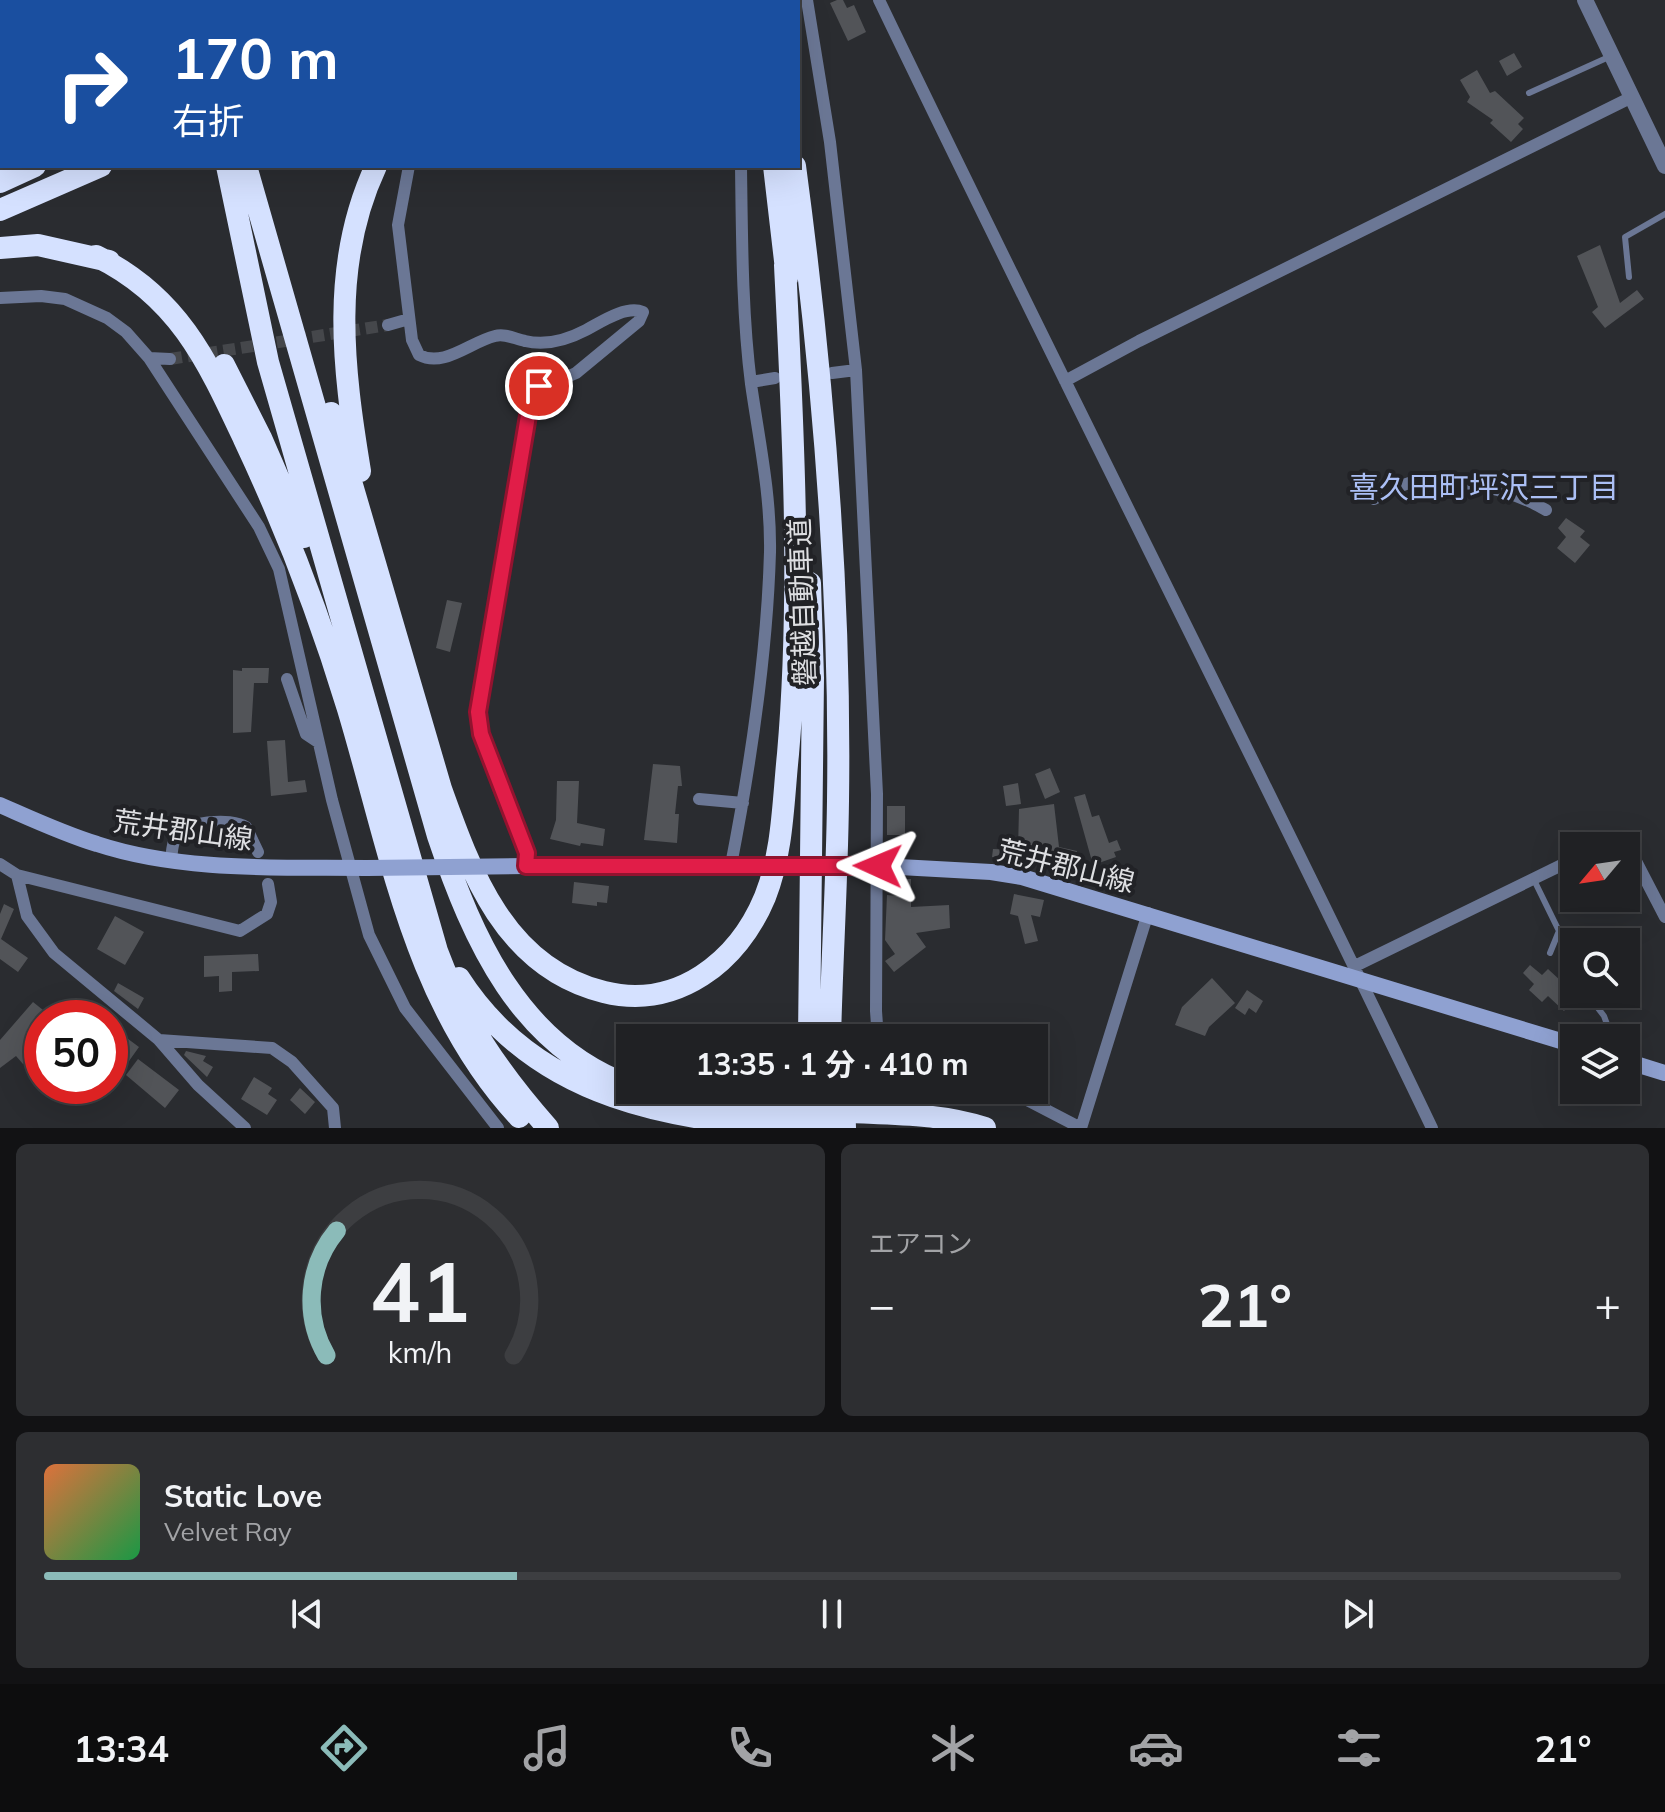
<!DOCTYPE html>
<html lang="ja">
<meta charset="utf-8">
<style>
:root{--surface:#202124;--page:#2d2e31;--text:#f1f3f6;--muted:#a2a3a6;--line:#3d3e41;--accent:#8bbbb9}
body{margin:0;font-family:Mulish,"Noto Sans JP",sans-serif;background:var(--page);color:var(--text);height:100vh;display:flex;flex-direction:column;font-size:30px;white-space:nowrap}
*{box-sizing:border-box;margin:0}
p{font-size:26px;color:var(--muted)}
.icon{flex:none;width:44px;height:44px;fill:none;stroke:currentColor;stroke-width:2;stroke-linecap:round;stroke-linejoin:round}
.map{position:relative;height:1128px;overflow:hidden}
.sheet{display:flex;flex-direction:column;gap:16px;padding:16px;background:#121214;flex:1}
.sheet>*{flex:none}
.guide{position:absolute;left:0px;top:0px;width:800px;height:168px;box-shadow:0 8px 32px #0002,0 0 0 2px var(--line);background:#1a4fa0;color:#fff;overflow:hidden}
.needle{width:52px;rotate:241deg}
.buttons{position:absolute;left:1560px;top:832px;display:grid;gap:16px}
.buttons a{display:grid;place-items:center;width:80px;height:80px;border-radius:0px;background:var(--surface);box-shadow:0 8px 32px #0002,0 0 0 2px var(--line);font-size:40px}
.speed{position:absolute;left:24px;top:1000px;display:flex;gap:16px;font-size:40px;font-weight:700;text-align:center}
.speed>*{display:grid;place-content:center;width:104px;height:104px;border-radius:50%;background:var(--surface);box-shadow:0 8px 32px #0002,0 0 0 2px var(--line);line-height:1}
.speed .limit{border:12px solid #d22;background:#fff;color:#111}
.pin{position:absolute;display:grid;place-items:center;width:68px;height:68px;color:#fff;margin:-34px;border:4px solid #fff;border-radius:50%;box-shadow:0 2px 8px #0007}
.me{position:absolute;width:88px;margin:-44px;rotate:271deg;stroke-linejoin:round;filter:drop-shadow(0 0 6px #0008)}
.turn{display:flex;align-items:center;gap:28px;height:168px;padding:0 40px;font-size:36px}
.turn .icon{width:104px;height:104px;stroke-width:2.5}
.turn b{display:block;font-size:56px;line-height:68px}
.big{font-size:60px;font-weight:700;line-height:1.1}
.sheet .widget{flex:1;display:flex;flex-direction:column;justify-content:center;gap:12px;min-width:0;padding:0 28px;border-radius:12px;background:var(--page)}
.sheet .dial{align-items:center;gap:0}
.dial svg{height:208px;overflow:visible;fill:none;stroke:var(--line);stroke-width:7;stroke-linecap:round;text-anchor:middle}
.dial text{fill:var(--text);stroke:none}
.song{display:flex;align-items:center;gap:24px}
.cover{width:96px;height:96px;border-radius:12px;background:linear-gradient(135deg,hsl(20 70% 55%),hsl(140 70% 35%))}
.played{height:8px;border-radius:4px;background:linear-gradient(90deg,var(--accent) 30%,var(--line) 30%)}
.keys{display:flex;justify-content:space-around;direction:ltr}
.heat{display:flex;justify-content:space-between;align-items:center;font-size:44px;direction:ltr}
.sheet .tiles{flex:1;display:grid;gap:16px;grid-template-columns:1fr 1fr}
.widget:last-child{grid-column:span 2}
.trip{position:absolute;left:616px;top:1024px;width:432px;height:80px;border-radius:0px;background:var(--surface);box-shadow:0 8px 32px #0002,0 0 0 2px var(--line);font-weight:700;line-height:80px;text-align:center}
.tab-bar{display:flex;height:128px;justify-content:space-around;align-items:center;background:#0d0d0e;color:var(--muted)}
.tab-bar .icon{width:56px;height:56px}
.tab-bar .on{color:var(--accent)}
.tab-bar b{font-size:36px;color:var(--text)}
.map>svg:first-child{display:block}
</style>
<div class="map">
<svg width="1665" height="1128" viewBox="0 0 1665 1128">
<rect width="100%" height="100%" fill="#2a2c30"/>
<path fill="#525458" d="M837,0h6l4,8 7,-3 12,27 -18,9 -18,-38z
M1514,53l8,14 -15,9 -8,-15z
M1477,70l13,23 5,-2 29,27 -6,6 5,5 -12,13 -21,-19 3,-3 -26,-18 3,-5 -10,-17z
M1600,245l20,58 17,-13 7,9 -39,29 -13,-16 6,-5 -21,-51z
M1566,518l19,13 -5,6 10,8 -15,18 -18,-15 9,-11 -8,-9z
M447,600l15,3 -12,49 -14,-4z
M242,668h27l-1,15h-14l-3,49 -18,1v-63l9,1z
M285,740l3,42 17,-2 2,12 -36,4 -4,-55z
M653,764l27,2 2,20h-4l-3,28h4l-2,29 -33,-3z
M1050,768l10,24 -15,7 -10,-25z
M557,781h22l-2,42 28,6 -2,17 -22,-3 -1,3 -30,-7 6,-19z
M1018,783l3,21 -15,2 -3,-20z
M1085,794l7,23 7,-2 10,28 8,-3 4,10 -7,2 2,5 -23,8 -19,-68z
M1054,804l5,43 18,4 -4,22 -81,-16 1,-8 25,1 1,-41z
M887,806h18v29h-18z
M898,879h13v28l38,-2 1,23 -34,5 10,14 -32,25 -9,-11 10,-7 -10,-14 2,-45 11,1z
M574,882l35,4 -2,17 -10,-1v4l-25,-3z
M1014,894l30,6 -4,17 -9,-2 7,26 -13,3 -7,-28 -8,-2z
M4,904l10,5 -13,30 27,19 -10,14 -18,-13v-45z
M115,916l29,16 -19,33 -28,-16z
M258,954l1,17 -27,1v19l-13,1v-16l-15,1v-21z
M1530,965l12,10 6,-6 14,13 -4,5 15,13 -9,11 -16,-15 -6,6 -13,-12 5,-6 -11,-11z
M1212,978l23,25 -26,24 -4,9 -30,-11 7,-18z
M118,983l26,15 -6,11 -24,-18z
M1247,990l16,11 -7,12 -7,-5 -4,7 -10,-7z
M33,1002l20,16h-11v28l-19,18 -7,-8 -16,12v-28z
M116,1030l23,17 -10,14 -19,-13v-10z
M186,1051l20,5 -3,5 10,6 -6,10 -23,-22z
M138,1059l41,31 -14,18 -39,-33z
M254,1077l18,11 -4,6 9,6 -10,15 -26,-16z
M300,1088l15,14 -10,12 -15,-14z"/>
<g fill="none" stroke-linecap="round" stroke-linejoin="round">
<path stroke="#45474b" stroke-width="12" stroke-dasharray="12 6" stroke-linecap="butt" d="M170,359l218,-34"/>
<path stroke="#6b7795" stroke-width="6" d="M1529,93l82,-37
M1629,277l-4,-40 40,-23
M1534,880l25,51 -9,22
M1587,994l17,22 8,22"/>
<path stroke="#6b7795" stroke-width="12" d="M223,0l1,2
M712,0v2
M807,0l23,142 26,228 21,424 -1,217 1,14 9,13
M879,0c181,377 372,750 553,1128
M275,2l4,-2
M631,2l5,-2
M699,2l2,-2
M409,166l-11,59 14,115 7,15c25,13 51,-13 76,-19 10,-3 20,3 30,5 21,5 42,-1 61,-11 15,-8 40,-25 57,-18l-4,9 -63,52 -44,19 -54,320 3,22 46,119 -1,13
M0,298l41,-2 24,3 42,19 19,14 23,26 110,169 20,42 53,231 37,135 36,73 93,120
M388,325l21,-6
M149,358l21,1
M832,373l24,-3
M1065,381l74,-40 493,-244
M751,382l24,-4
M1374,499c14,-8 31,-17 46,-18 40,-3 92,9 126,29
M287,679l19,55 12,8
M699,799l44,4
M1601,846l22,-10 42,81
M171,859c1,-6 1,-14 4,-20 8,-18 56,-22 71,-12l12,25
M0,864l17,11 223,56 27,-17 4,-12 -3,-18
M731,865c20,-103 36,-208 39,-313 1,-57 -11,-112 -19,-168 -9,-72 -9,-146 -10,-218
M17,875l10,41 27,37 105,87 39,45 47,43
M1355,966l219,-107
M159,1040l113,8 20,14 41,46 2,20
M1008,1090l73,38 67,-215"/>
<path stroke="#6b7795" stroke-width="16" d="M1585,0l80,166"/>
<path stroke="#8fa1d1" stroke-width="16" d="M0,805c32,14 64,29 97,39 85,28 183,23 270,24
M863,865l128,7 31,5 552,168
M526,866l220,-1
M1626,1061l39,12"/>
<path stroke="#d5e1ff" stroke-width="22" d="M180,0l1,2
M197,0v2
M747,0l1,2
M768,0l1,2
M383,2l6,-2
M407,2l5,-2
M469,2l4,-2
M531,2l4,-2
M0,102l2,1
M227,166l41,196 169,589c25,68 64,124 111,177
M246,166l192,670c35,104 82,210 192,250
M774,166l13,112
M795,166c28,209 46,425 43,635 -1,79 -6,158 -8,237
M0,182l35,-16
M0,210l101,-44
M0,248l38,-3 71,16
M96,256c82,40 111,104 148,183 41,87 76,178 104,270 43,143 66,295 171,408
M224,365l37,73 43,99
M331,413l113,386
M360,471c-17,-103 -30,-207 16,-305
M440,786c31,87 65,182 164,206 73,18 134,-30 161,-95 18,-45 18,-95 23,-143 14,-162 5,-326 -3,-489
M459,978c78,122 216,144 350,150
M809,1038l4,-360 -3,-95
M645,1090c68,18 137,19 207,22 44,2 91,2 133,16"/>
<path stroke="#8fa1d1" stroke-width="16" d="M746,865h117
M367,868l159,-2"/>
<path stroke="#d5e1ff" stroke-width="22" d="M844,1100l1,28
M804,1128l2,-32
M825,1128l2,-31"/>
</g>
<g fill="none" stroke-linecap="round" stroke-linejoin="round">
<g stroke="#92132f" stroke-width="20">
<path id="route" d="M539,386l-7,6 -54,320 3,22 46,119 -1,13h352"/>
</g>
<use href="#route" stroke="#e11d48" stroke-width="14"/>
</g>
<g text-anchor="middle" stroke-width="8" stroke-linejoin="round" paint-order="stroke">
<g font-size="28" fill="#dedfe2" stroke="#212226">
<text transform="translate(802 602) rotate(-92)" y="10">磐越自動車道</text>
<text transform="translate(183 830) rotate(8)" y="10">荒井郡山線</text>
<text transform="translate(1066 866) rotate(14)" y="10">荒井郡山線</text>
</g>
<g font-size="30" fill="#abbff5" stroke="#212226">
<text x="1484" y="498">喜久田町坪沢三丁目</text>
</g>
</g>
</svg>
<div class="buttons">
<a><svg class="needle" viewBox="-14 -14 28 28"><path d="M0-13l5 13h-10z" fill="#e53935"/><path d="M0 13l5-13h-10z" fill="#a2a3a6"/></svg></a>
<a><svg class="icon" aria-label="search" viewBox="0 0 24 24"><circle cx="10" cy="10" r="6"/><path d="M15 15l6 6"/></svg></a>
<a><svg class="icon" aria-label="layers" viewBox="0 0 24 24"><path d="M12 4l9 5-9 5-9-5zM3 14l9 5 9-5"/></svg></a>
</div>
<div class="speed"><div class="limit">50</div></div>
<div class="pin" style="left:539px;top:386px;background:#d93025"><svg class="icon" aria-label="arrive" viewBox="0 0 24 24"><path d="M6 21V4h12l-3 4 3 4H6"/></svg></div>
<svg class="me" style="left:878px;top:866px" viewBox="-20 -20 40 40"><path d="M0-17L14 15 0 8-14 15z" fill="#e11d48" stroke="#fff" stroke-width="4"/></svg>
<div class="trip">13:35 · 1 分 · 410 m</div>
<div class="guide">
<div class="turn"><svg class="icon" aria-label="right" viewBox="0 0 24 24"><path d="M7 20v-9h11M14 6l5 5-5 5"/></svg><div><b>170 m</b>右折</div></div>
</div>
</div>
<section class="sheet">
<div class="tiles">
<div class="widget dial"><svg viewBox="0 0 100 80">
<path d="M14 69A42 42 0 1 1 86 69"/>
<path d="M14 69A42 42 0 0 1 18 21" stroke="#8bbbb9"/>
<text x="50" y="56" font-size="32" font-weight="700">41</text>
<text x="50" y="72" font-size="11">km/h</text>
</svg></div>
<div class="widget"><p>エアコン</p>
<div class="heat"><a>−</a><b class="big">21°</b><a>+</a></div>
</div>
<div class="widget">
<div class="song"><i class="cover"></i><div><b>Static Love</b><p>Velvet Ray</p></div></div>
<div class="played"></div>
<div class="keys"><svg class="icon" aria-label="previous" viewBox="0 0 24 24"><path d="M18 5L8 12l10 7zM5 5v14"/></svg><svg class="icon" aria-label="pause" viewBox="0 0 24 24"><path d="M8 5v14M16 5v14"/></svg><svg class="icon" aria-label="next" viewBox="0 0 24 24"><path d="M6 5l10 7-10 7zM19 5v14"/></svg></div>
</div>
</div>
</section>
<nav class="tab-bar">
<b>13:34</b>
<svg class="icon on" aria-label="directions" viewBox="0 0 24 24"><path d="M12 3l9 9-9 9-9-9zM9 14v-3h6M13 9l2 2-2 2"/></svg>
<svg class="icon" aria-label="music" viewBox="0 0 24 24"><path d="M9 18V5l10-2v13"/><circle cx="6" cy="18" r="3"/><circle cx="16" cy="16" r="3"/></svg>
<svg class="icon" aria-label="phone" viewBox="0 0 24 24"><path d="M5 4h4l2 5-3 2q2 4 5 5l2-3 5 2v4C11 20 4 13 5 4z"/></svg>
<svg class="icon" aria-label="climate" viewBox="0 0 24 24"><path d="M12 3v18M4 7l16 10M4 17L20 7"/></svg>
<svg class="icon" aria-label="car" viewBox="0 0 24 24"><path d="M5 17H2v-5l4-1 3-4h7l3 4 3 1v5h-3M9 17h6M6 11h13"/><circle cx="7" cy="17" r="2"/><circle cx="17" cy="17" r="2"/></svg>
<svg class="icon" aria-label="filters" viewBox="0 0 24 24"><path d="M4 7h16M4 17h16"/><circle cx="9" cy="7" r="2"/><circle cx="15" cy="17" r="2"/></svg>
<b>21°</b>
</nav>
